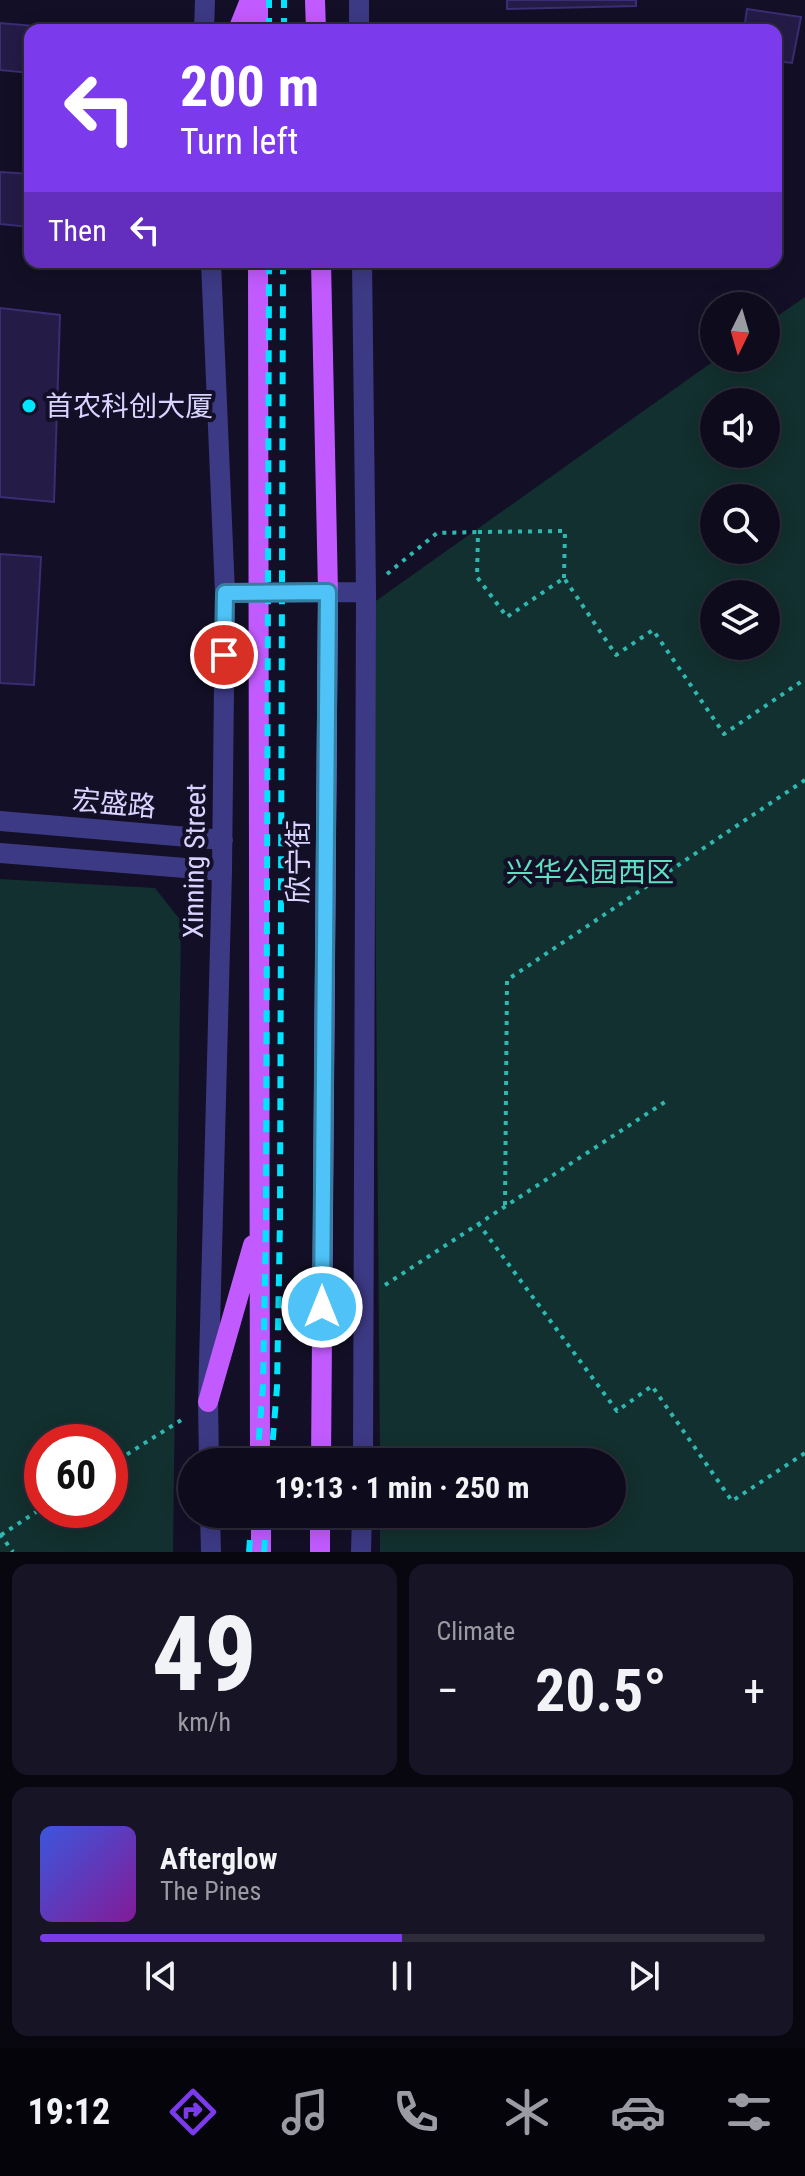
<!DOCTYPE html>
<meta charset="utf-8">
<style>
:root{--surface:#0e0b1c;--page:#171425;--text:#f1f3f6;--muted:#9b9ba3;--line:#2e2b3b;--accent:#7c3aed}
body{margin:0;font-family:"Roboto Condensed","Noto Sans SC",sans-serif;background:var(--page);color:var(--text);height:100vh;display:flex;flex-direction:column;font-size:30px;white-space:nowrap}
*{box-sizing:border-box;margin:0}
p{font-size:26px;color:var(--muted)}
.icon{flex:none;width:44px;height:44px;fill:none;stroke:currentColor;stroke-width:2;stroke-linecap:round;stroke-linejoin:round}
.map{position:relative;height:1552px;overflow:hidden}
.panel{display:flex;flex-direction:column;gap:12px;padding:12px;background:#08060f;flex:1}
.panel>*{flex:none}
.guide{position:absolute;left:24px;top:24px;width:758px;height:244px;border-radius:16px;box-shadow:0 4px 20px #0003,0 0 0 2px var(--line);background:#7c3aed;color:#fff;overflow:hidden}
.needle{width:52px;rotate:185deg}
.fabs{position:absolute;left:700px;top:292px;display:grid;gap:16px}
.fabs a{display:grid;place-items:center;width:80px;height:80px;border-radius:50%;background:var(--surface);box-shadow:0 4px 20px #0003,0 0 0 2px var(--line);font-size:40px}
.speed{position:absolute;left:24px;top:1424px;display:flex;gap:16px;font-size:40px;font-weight:700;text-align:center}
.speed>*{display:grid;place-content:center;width:104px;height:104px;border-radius:50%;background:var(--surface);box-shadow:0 4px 20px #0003,0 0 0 2px var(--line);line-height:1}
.speed .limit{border:12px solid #d22;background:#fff;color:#111}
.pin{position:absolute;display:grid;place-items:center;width:68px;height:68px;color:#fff;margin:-34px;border:4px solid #fff;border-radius:50%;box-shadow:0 2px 8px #0007}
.me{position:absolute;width:88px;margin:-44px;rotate:0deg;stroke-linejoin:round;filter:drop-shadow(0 0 6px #0008)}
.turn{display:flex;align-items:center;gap:28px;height:168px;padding:0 24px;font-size:36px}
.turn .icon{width:104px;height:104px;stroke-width:2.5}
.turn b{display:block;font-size:56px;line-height:68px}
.then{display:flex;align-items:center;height:76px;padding:0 24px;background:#0003;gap:16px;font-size:30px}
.big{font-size:60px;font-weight:700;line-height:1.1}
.panel .widget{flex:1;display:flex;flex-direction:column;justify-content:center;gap:12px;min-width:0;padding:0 28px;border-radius:16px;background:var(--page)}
.panel .dial{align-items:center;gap:0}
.dial b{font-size:104px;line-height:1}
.song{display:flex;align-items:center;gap:24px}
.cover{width:96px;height:96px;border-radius:12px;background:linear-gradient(135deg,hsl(230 70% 55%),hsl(290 70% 35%))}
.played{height:8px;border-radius:4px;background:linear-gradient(90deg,var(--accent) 50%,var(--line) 50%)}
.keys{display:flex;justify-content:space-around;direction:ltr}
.heat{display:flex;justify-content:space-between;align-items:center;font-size:44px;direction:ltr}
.panel .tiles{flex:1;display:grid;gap:12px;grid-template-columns:1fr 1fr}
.widget:last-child{grid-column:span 2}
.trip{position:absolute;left:178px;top:1448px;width:448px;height:80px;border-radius:40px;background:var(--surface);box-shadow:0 4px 20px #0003,0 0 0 2px var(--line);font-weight:700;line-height:80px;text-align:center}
.tab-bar{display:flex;height:128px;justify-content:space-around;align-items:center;background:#06040b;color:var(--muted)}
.tab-bar .icon{width:56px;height:56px}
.tab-bar .selected{color:var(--accent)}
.tab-bar b{font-size:36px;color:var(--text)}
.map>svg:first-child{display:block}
</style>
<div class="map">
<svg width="805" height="1552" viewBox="0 0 805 1552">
<rect width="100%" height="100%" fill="#130f26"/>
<path fill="#12302f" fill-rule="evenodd" d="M805,297v1255h-425v-38h232v-52h-232l-7,-859 345,-245h48v-34zM714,402h52v52h-52zM714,498h52v52h-52zM714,594h52v52h-52z
M0,879l155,9 26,33 -8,631h-173zM42,1442h68v68h-68z"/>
<path fill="#241b47" stroke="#3b2d73" stroke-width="2" d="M507,0h129v6l-129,3z
M747,9l54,8 -9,46 -16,-2v-31h-32z
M0,23l67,6v1h-37v43l-30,-3z
M0,172l30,2v53l-30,-3z
M0,308l60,7 -6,187 -54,-5z
M0,554l41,3 -7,128 -34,-2z"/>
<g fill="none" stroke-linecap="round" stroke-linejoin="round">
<path stroke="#2fb8b0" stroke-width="4" stroke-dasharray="4 6" stroke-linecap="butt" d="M387,574l50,-41 41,-1
M564,578l1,-47 -87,1 -1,45 30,40 57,-39 52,77 37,-25 71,104 81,-55
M505,1205l2,-225 298,-200
M478,1223l139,188 35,-25 80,115 73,-48
M385,1285l283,-185
M110,1465l76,-48
M0,1534l13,18
M1,1535l41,-27"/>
<path stroke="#3d3a85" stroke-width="20" d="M359,0v30
M204,30l1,-30
M362,262l4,330 -3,870
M225,593l141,-1
M0,821l223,19
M0,853l222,18
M209,1462l-1,-60 14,-531 3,-278 -14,-331
M210,1514l1,38
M361,1552l1,-38"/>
<path stroke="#c25bff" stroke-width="20" d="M315,0l1,30
M238,30l12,-30
M258,30v-30
M258,262l2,1200
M321,262l7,330 -7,870
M208,1402l45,-157
M261,1514v38
M320,1552v-38"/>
<path stroke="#00e5ff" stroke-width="6" stroke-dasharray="12 10" stroke-linecap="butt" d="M269,30v-30
M284,30v-30
M257,1462l6,-76 3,-168 3,-956
M271,1462l6,-75 3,-168 3,-957
M249,1552l3,-38
M264,1552l3,-38"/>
</g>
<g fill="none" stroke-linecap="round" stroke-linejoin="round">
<g stroke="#337fa1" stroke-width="20">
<path id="route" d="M224,655l1,-62 103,-1 -6,715"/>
</g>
<use href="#route" stroke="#4fc3f7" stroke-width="14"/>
</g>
<circle fill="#00e5ff" stroke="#130f26" stroke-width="3" cx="29" cy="406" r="8"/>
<g text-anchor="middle" stroke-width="8" stroke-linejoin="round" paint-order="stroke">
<g font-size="28" fill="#d9d4ff" stroke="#130f26" text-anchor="start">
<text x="45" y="416">首农科创大厦</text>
</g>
<g font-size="28" fill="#d9d4ff" stroke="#130f26">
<text transform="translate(114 803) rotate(5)" y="10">宏盛路</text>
<text transform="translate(194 861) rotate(-89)" y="10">Xinning Street</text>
<text transform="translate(298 862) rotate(-90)" y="10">欣宁街</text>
</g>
<g font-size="28" fill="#5fe0c0" stroke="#130f26">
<text x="590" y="882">兴华公园西区</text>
</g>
</g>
</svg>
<div class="fabs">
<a><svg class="needle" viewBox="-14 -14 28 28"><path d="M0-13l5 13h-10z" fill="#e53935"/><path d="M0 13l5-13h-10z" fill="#9b9ba3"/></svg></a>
<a><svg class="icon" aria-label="sound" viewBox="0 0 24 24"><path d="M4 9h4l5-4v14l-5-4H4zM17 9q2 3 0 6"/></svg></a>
<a><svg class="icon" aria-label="search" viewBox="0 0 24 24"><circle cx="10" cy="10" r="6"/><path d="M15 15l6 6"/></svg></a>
<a><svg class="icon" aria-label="layers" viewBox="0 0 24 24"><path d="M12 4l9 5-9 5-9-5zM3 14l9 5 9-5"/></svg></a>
</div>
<div class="speed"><div class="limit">60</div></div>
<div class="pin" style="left:224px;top:655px;background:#d93025"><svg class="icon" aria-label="arrive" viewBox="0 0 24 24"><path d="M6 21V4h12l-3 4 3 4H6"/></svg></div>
<svg class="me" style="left:322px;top:1307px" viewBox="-20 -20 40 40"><circle r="17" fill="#4fc3f7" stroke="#fff" stroke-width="3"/><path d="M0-11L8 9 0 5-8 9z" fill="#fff"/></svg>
<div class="trip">19:13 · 1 min · 250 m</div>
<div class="guide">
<div class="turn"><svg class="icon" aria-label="left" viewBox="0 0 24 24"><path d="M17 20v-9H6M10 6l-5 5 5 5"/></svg><div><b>200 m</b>Turn left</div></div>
<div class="then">Then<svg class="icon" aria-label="left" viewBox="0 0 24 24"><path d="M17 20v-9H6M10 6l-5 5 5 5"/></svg></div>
</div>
</div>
<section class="panel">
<div class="tiles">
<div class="widget dial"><b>49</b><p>km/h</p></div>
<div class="widget"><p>Climate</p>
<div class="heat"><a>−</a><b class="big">20.5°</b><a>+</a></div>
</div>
<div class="widget">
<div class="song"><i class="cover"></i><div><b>Afterglow</b><p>The Pines</p></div></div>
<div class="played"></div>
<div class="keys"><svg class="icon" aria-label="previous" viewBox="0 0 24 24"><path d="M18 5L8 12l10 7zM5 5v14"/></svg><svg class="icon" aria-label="pause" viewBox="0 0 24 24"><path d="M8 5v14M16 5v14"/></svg><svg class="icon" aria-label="next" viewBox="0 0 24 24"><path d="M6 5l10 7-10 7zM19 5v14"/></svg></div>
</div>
</div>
</section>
<nav class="tab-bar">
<b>19:12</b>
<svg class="icon selected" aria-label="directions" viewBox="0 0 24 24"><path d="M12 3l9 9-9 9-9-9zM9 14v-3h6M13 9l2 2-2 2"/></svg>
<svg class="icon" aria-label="music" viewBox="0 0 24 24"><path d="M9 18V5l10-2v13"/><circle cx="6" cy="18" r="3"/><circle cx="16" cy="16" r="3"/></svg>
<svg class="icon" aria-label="phone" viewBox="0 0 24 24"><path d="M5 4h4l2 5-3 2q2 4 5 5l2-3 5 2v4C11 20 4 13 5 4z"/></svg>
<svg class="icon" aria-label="climate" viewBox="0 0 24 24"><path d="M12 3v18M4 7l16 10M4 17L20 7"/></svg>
<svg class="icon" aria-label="car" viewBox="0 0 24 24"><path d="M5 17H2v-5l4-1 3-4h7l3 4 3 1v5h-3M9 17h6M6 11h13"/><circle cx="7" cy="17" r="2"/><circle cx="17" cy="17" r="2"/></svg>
<svg class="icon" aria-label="filters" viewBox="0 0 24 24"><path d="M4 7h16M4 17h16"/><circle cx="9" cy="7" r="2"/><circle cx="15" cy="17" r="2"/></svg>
</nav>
